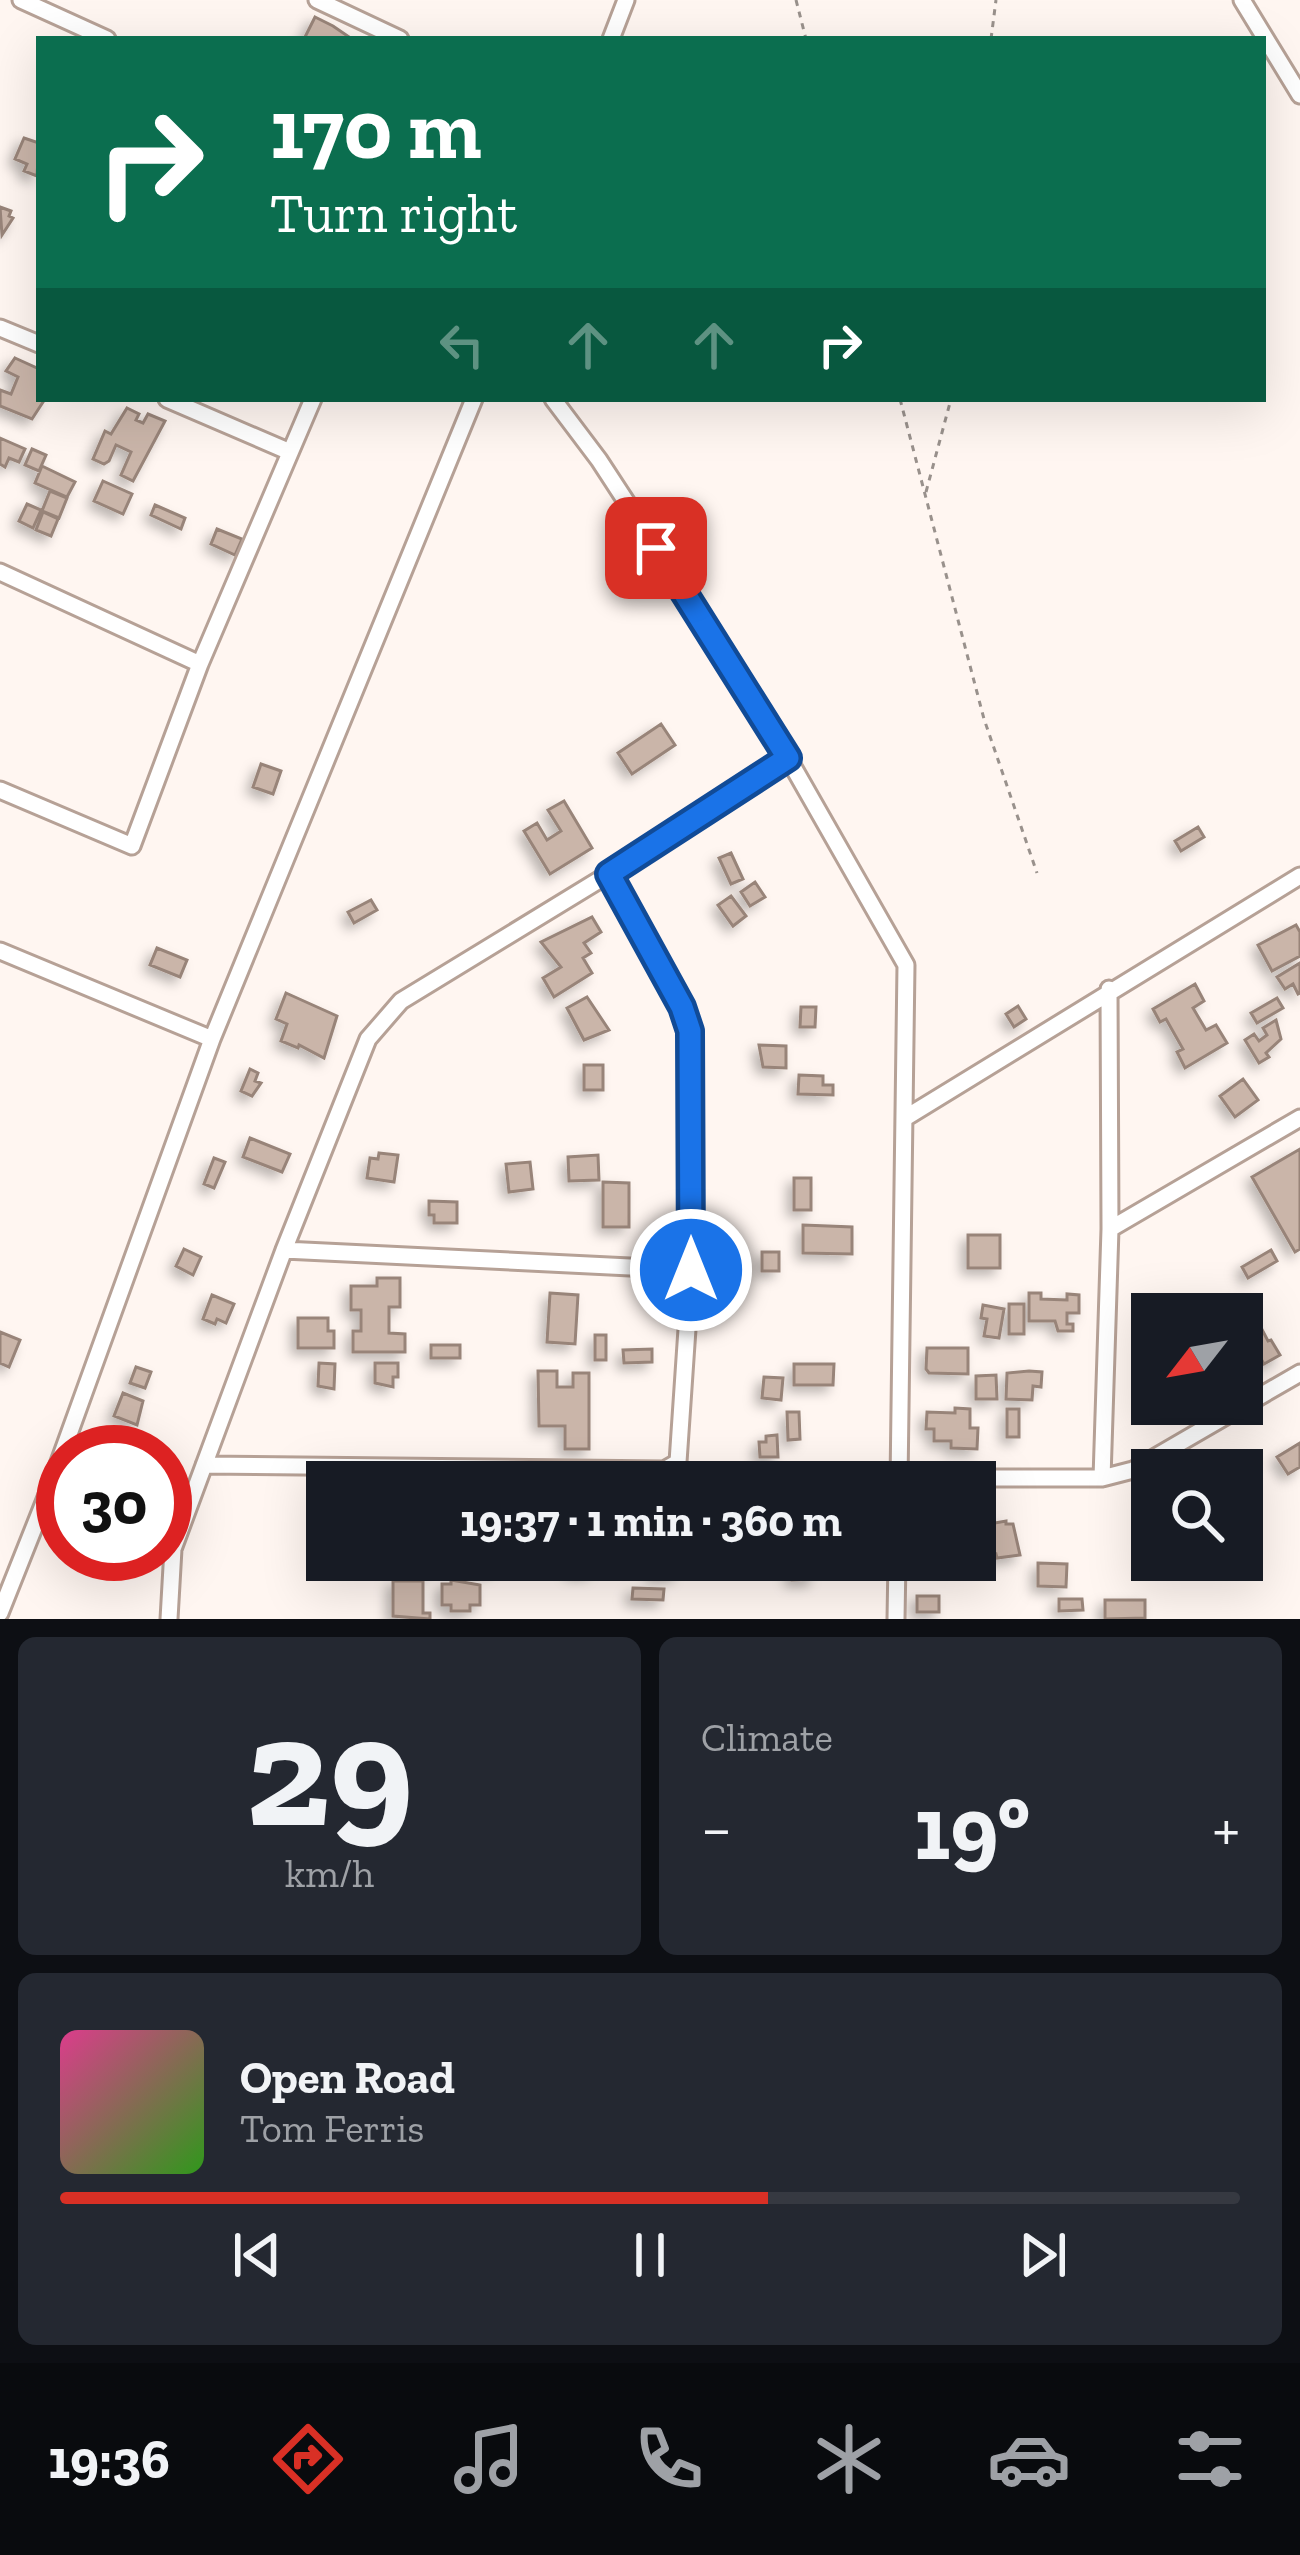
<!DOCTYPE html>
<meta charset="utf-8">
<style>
:root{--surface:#171b24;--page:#242831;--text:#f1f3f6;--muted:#9ea1a6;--line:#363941;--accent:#d93025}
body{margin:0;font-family:"Zilla Slab",serif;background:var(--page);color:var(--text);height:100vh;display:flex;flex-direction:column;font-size:45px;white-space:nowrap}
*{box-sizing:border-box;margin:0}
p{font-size:39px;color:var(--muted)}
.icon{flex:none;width:66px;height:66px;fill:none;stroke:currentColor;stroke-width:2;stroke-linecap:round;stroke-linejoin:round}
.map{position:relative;height:1619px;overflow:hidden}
.details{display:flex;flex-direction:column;gap:18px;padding:18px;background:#0d0f14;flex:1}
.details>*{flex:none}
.top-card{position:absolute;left:36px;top:36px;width:1230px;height:366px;border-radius:0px;box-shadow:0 12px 48px #0002;background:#0b6e4f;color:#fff;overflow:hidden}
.needle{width:78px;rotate:239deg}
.controls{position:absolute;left:1131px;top:1293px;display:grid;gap:24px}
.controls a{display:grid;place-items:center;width:132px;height:132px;border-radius:0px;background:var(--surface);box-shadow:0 12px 48px #0002;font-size:60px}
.speed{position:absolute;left:36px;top:1425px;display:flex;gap:24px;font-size:60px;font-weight:700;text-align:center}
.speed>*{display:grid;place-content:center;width:156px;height:156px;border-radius:50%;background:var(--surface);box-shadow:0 12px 48px #0002;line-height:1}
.speed .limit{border:18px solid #d22;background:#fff;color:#111}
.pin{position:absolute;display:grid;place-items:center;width:102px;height:102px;color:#fff;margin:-51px;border-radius:24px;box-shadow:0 6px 18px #0006}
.me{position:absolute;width:132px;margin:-66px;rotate:0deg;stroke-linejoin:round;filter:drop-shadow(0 0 9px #0008)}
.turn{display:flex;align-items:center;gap:42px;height:252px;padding:0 36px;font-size:54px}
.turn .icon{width:156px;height:156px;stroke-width:2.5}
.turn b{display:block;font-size:84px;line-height:102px}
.lanes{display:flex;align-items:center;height:114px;padding:0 36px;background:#0003;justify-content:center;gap:60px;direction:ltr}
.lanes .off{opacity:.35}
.big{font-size:90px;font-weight:700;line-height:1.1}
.details .widget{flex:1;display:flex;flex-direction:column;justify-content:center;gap:18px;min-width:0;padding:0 42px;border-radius:18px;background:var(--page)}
.details .dial{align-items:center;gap:0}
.dial b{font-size:156px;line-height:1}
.song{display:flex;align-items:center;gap:36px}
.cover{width:144px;height:144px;border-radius:18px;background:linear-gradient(135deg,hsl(330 70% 55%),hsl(110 70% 35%))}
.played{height:12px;border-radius:6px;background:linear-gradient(90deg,var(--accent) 60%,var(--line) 60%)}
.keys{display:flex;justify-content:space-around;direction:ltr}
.heat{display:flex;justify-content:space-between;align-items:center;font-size:66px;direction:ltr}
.details .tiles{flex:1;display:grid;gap:18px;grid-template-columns:1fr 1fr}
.widget:last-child{grid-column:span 2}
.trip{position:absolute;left:306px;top:1461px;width:690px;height:120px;border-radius:0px;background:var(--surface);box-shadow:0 12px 48px #0002;font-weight:700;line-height:120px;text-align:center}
.menu{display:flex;height:192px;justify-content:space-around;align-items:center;background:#090b0e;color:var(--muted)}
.menu .icon{width:84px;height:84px}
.menu .on{color:var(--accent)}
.menu b{font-size:54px;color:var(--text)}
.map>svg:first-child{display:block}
</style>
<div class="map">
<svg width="1300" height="1619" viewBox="0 0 1300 1619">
<defs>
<filter id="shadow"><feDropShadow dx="-6" dy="6" stdDeviation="6" flood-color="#0004"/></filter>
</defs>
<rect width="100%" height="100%" fill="#fff6f1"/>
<path fill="#cab5a9" stroke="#988479" stroke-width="3" filter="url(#shadow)" d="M315,17l18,9 19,13h-48z
M24,138l15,5 -2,33 -13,-5 3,-7 -12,-5z
M0,207l11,4 -2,5 4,2 -11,17z
M15,358l24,11v30h6l-13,20 -32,-13v-16l11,4 7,-17 -12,-6z
M127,408l12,6 -3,6 7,3 5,-9 17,7 -32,60 -12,-6 10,-23 -15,-7 -7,16 -5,3 -11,-5 12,-28 6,3z
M0,438l25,11 -6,13 -10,-4 -4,9 -5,-3z
M32,449l14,6 -7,16 -14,-6z
M42,466l33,16 -8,15 -32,-14z
M103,481l29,13 -9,20 -29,-13z
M50,491l17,7 -8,20 -17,-7z
M27,504l14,6 -8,18 -14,-7z
M155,505l30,13 -4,11 -30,-14z
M43,512l15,7 -7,17 -15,-6z
M217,529l25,10 -7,16 -24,-11z
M661,724l14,21 -43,29 -14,-21z
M261,764l20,7 -8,23 -20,-7z
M564,801l28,47 -42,26 -26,-43 13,-8 10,17 14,-9 -13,-21z
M1198,827l6,10 -23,14 -6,-10z
M731,853l12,26 -12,5 -12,-26z
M755,882l10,15 -15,9 -9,-14z
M731,896l15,20 -13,10 -15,-21z
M371,900l6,10 -23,13 -6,-11z
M592,917l9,15 -17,11 7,10 -8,5 9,15 -38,24 -11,-19 18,-11 -20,-25z
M1296,925l4,7v24l-28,15 -14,-26z
M157,948l30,12 -7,17 -30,-12z
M1300,963v30l-2,1 -5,-10 -8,5 -8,-12z
M1195,984l9,17 -11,7 13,22 10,-5 11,18 -42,25 -8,-16 6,-3 -17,-30 -6,3 -7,-13z
M286,993l51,23 -13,42 -25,-13 -1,3 -17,-7 6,-17 -11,-5z
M587,997l22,33 -25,10 -17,-32z
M1277,998l6,10 -26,15 -6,-10z
M1018,1006l8,13 -12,8 -8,-13z
M801,1007h15l-1,20h-15z
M1276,1020l5,19 -15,14 3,4 -10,6 -14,-23 9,-6 5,7 8,-6 -4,-7z
M759,1045l27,1v22l-23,-1z
M584,1065h19v25h-19z
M250,1069l8,4 -3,8 6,2 -9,13 -11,-5z
M799,1075l24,1v9h10v10l-35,-1z
M1243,1079l15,21 -23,17 -15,-21z
M250,1138l40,16 -8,18 -39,-15z
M1300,1149v100l-5,3 -43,-75z
M379,1153l19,2 -4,27 -27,-4 3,-20 8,1z
M598,1155l1,25 -30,1 -1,-24z
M214,1158l11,4 -11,26 -10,-4z
M530,1162l3,27 -24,3 -3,-28z
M794,1178h17v32h-17z
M603,1182l26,1v44h-26z
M429,1201l28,1v21h-23v-8h-5z
M803,1225l49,2v27l-49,-1z
M968,1235h32v33h-32z
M184,1249l17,8 -8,18 -17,-9z
M1271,1250l6,11 -29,17 -6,-11z
M762,1252h17v19h-17z
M377,1278h23v29h-11v26l16,1v18h-52v-21h8v-21h-10v-24h26z
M550,1293l28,2 -3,49 -28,-2z
M1029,1293h12v6l26,1v-6l12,1v18h-12v11h6v7h-15l-3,-10h-26z
M212,1295l22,9 -8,19 -9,-4 -2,5 -12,-5z
M1235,1299l3,5 8,-5 22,42 3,-1 9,15 -16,9 -8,-14 -5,4 2,4 -11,7v-51h-25z
M1009,1304h15v30h-15z
M983,1305l21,4 -5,29 -15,-2 3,-17 -6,-1z
M298,1318h30v13h6v17h-36z
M0,1332l20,8 -11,27 -9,-4z
M595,1335h11v25h-11z
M431,1345h29v13h-29z
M927,1348h41v26l-39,-1 -3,-4z
M652,1349v13l-28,1 -1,-13z
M319,1363l16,1 -1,25 -16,-3z
M375,1363h23v14h-5v10l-18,-4z
M794,1364h40l-1,21h-39z
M136,1367l15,5 -6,16 -15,-5z
M538,1371h19v16h16v-14h16v76h-24v-23h-26z
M1029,1371l13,1 -1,15 -8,-1 -1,14 -26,-1 1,-26z
M996,1375l1,24h-21v-23z
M764,1377l19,1 -2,22 -19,-2z
M123,1393l20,8 -6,24 -23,-9z
M955,1408l15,1v19h8l-1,21 -26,-1v-7h-17v-12h-8l1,-17 28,1z
M1007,1409h12v28h-12z
M787,1412h12l1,27 -12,1z
M777,1435l1,22h-18l-1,-15h7v-6z
M1300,1443v24l-12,7 -11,-17z
M1006,1521v3h7l7,31 -23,3 -1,-4 -14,6 -7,-28 14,-5v-3z
M409,1560h25l-1,11 -24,-1z
M465,1560h29v10l-29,-1z
M573,1560h20l-1,12h-20z
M652,1560h25v15h-24z
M1038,1563l29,1 -1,23 -28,-1z
M792,1568h22v11l-22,1z
M451,1580l29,5v20h-10v6h-19v-6h-9v-21h9z
M393,1581h30v32h7v6l-37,-3z
M633,1588l31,1 -1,11 -31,-1z
M917,1596h22v16h-22z
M1059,1599h23l1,11 -24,1z
M1105,1600h40v18l-40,1z"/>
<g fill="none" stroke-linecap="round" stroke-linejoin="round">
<g stroke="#b6a196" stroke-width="21">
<path id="minor" d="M21,0l86,39
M317,0l83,39
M1242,0l58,95
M611,39l15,-39
M0,328l39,16
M167,399l123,53
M553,399l46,61 77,118 112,180 118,207 -7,517
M0,572l200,92 113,-265
M0,790l132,56 68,-182
M0,951l212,88
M905,1118l395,-242
M1110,1229l190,-111
M284,1250l407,20
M204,1465l460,5 14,-8 13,-192 -1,-239 -9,-24 -72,-133
M899,1478h203l31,-8 167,-97
M1102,1478l8,-249 -1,-240
M0,1613l47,-118 165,-456 262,-640
M169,1619l4,-70 111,-299 84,-211 33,-38 208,-127 179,-116
M896,1619l1,-59"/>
</g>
<path stroke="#99918c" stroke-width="3" stroke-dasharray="6 6" stroke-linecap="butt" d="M796,0l10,39
M991,39l5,-39
M900,399l84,320 53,154
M926,492l25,-93"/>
<use href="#minor" stroke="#fff" stroke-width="15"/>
</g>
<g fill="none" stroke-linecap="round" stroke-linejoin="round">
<g stroke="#114b97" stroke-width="30">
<path id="route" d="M656,548l132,210 -179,116 73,133 8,24 1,239"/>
</g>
<use href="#route" stroke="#1a73e8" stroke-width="21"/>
</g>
</svg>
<div class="controls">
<a><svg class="needle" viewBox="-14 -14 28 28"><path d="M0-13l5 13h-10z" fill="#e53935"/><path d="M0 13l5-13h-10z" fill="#9ea1a6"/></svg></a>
<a><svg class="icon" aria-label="search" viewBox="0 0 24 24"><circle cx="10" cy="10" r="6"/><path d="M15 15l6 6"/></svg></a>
</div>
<div class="speed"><div class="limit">30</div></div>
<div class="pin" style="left:656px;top:548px;background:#d93025"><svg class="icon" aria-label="arrive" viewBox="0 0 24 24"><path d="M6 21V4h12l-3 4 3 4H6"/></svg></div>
<svg class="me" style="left:691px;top:1270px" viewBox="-20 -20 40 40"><circle r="17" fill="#1a73e8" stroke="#fff" stroke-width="3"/><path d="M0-11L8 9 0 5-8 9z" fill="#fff"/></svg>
<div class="trip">19:37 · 1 min · 360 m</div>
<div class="top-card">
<div class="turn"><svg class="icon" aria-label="right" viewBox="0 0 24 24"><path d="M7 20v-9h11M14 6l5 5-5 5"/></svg><div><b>170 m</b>Turn right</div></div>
<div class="lanes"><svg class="icon off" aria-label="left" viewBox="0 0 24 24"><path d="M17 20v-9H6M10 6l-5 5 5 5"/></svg><svg class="icon off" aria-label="ahead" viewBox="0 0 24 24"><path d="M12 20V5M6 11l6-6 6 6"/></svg><svg class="icon off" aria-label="ahead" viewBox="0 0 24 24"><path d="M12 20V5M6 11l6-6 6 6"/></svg><svg class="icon" aria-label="right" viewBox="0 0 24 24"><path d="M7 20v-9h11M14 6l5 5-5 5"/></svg></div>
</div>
</div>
<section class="details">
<div class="tiles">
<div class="widget dial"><b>29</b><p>km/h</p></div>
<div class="widget"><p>Climate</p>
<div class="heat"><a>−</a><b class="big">19°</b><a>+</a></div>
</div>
<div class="widget">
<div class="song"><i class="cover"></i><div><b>Open Road</b><p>Tom Ferris</p></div></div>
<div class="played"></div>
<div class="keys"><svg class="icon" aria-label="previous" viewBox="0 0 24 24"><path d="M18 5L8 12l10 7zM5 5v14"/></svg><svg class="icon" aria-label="pause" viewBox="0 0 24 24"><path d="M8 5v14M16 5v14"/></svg><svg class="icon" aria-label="next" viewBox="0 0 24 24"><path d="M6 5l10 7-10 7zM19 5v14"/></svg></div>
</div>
</div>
</section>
<nav class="menu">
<b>19:36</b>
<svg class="icon on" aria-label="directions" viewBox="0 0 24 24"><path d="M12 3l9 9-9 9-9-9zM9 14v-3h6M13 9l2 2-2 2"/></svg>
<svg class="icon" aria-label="music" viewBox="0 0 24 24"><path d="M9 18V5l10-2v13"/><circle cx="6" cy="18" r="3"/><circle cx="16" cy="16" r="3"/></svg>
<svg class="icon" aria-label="phone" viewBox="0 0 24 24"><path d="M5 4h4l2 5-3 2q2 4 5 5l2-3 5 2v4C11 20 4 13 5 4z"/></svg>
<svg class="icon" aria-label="climate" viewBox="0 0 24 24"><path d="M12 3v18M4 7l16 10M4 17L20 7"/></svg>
<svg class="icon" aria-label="car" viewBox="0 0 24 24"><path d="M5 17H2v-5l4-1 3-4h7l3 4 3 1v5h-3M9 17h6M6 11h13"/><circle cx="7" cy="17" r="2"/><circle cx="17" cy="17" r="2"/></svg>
<svg class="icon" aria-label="filters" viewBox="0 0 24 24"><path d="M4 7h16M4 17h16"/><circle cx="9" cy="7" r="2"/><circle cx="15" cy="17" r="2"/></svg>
</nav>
